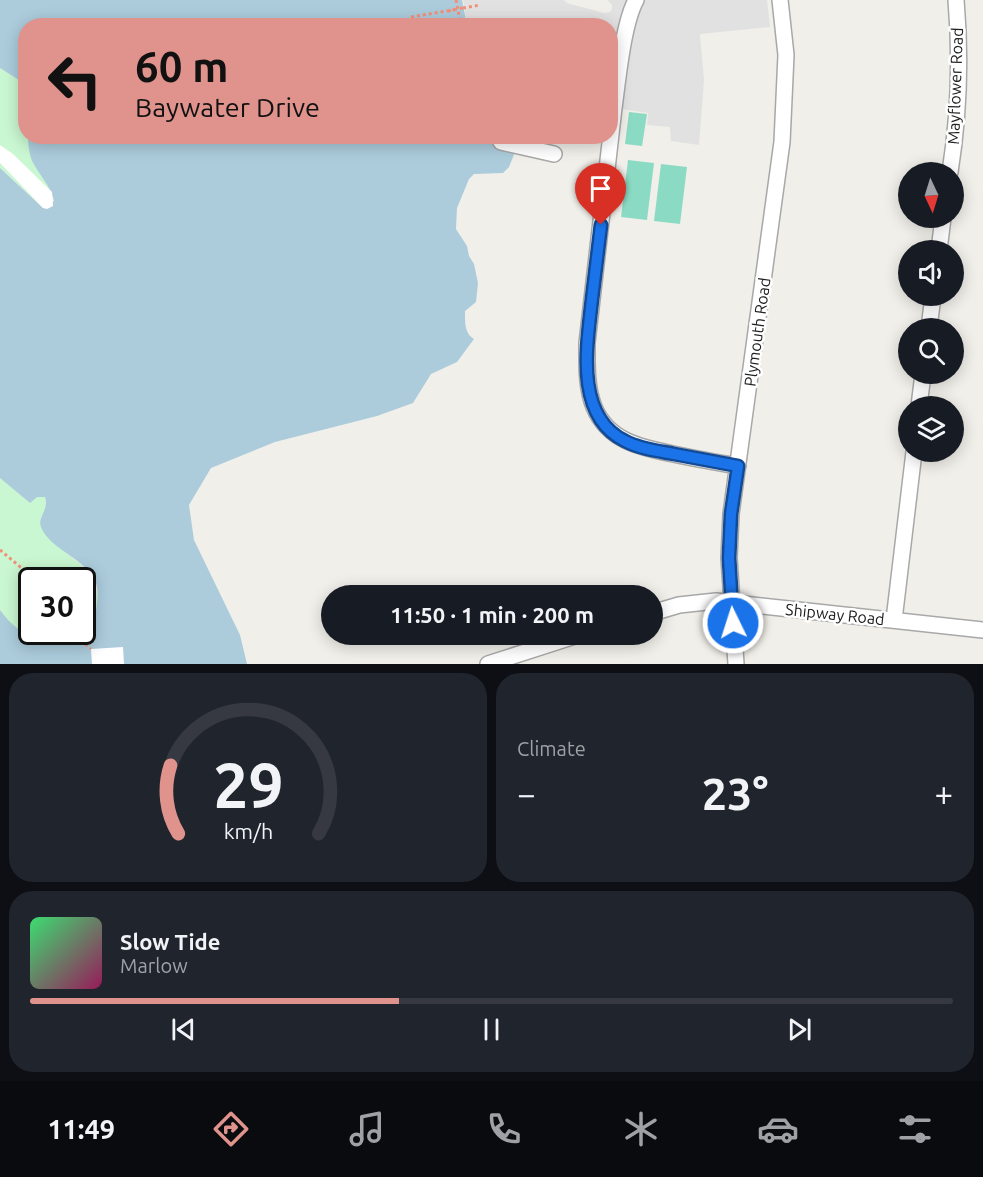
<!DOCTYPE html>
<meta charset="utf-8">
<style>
:root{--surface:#171b24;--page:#20242c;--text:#f1f3f6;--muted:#9ea1a6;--line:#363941;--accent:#df938c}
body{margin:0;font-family:Ubuntu,sans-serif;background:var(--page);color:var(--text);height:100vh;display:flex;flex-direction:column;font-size:22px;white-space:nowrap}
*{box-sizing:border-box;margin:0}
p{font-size:20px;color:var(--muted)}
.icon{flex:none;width:33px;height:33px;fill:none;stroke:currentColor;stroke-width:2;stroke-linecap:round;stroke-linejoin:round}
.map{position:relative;height:664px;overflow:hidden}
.sheet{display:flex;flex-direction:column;gap:9px;padding:9px;background:#0d0f14;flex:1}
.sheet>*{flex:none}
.banner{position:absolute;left:18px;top:18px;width:600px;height:126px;border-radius:24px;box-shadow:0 3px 15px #0003;background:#df938c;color:#111;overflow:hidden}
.needle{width:39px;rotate:176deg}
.buttons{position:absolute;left:898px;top:162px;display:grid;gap:12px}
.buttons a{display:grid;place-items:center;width:66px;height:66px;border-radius:50%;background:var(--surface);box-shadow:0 3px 15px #0003;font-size:30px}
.speed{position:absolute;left:18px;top:567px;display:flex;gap:12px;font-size:30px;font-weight:700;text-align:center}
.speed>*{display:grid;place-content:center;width:78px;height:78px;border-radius:50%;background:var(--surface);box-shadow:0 3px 15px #0003;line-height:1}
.speed .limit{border:3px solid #111;border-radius:9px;background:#fff;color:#111}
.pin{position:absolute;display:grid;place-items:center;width:51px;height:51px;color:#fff;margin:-62px -26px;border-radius:50% 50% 50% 0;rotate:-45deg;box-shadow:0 0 6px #0007}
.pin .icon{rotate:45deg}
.me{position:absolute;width:66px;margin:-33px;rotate:356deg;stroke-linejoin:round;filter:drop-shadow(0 0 4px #0008)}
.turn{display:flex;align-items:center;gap:21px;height:126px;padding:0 18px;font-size:27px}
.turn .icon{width:78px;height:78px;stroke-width:2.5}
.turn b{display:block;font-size:42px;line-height:51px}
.big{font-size:45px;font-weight:600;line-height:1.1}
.sheet .widget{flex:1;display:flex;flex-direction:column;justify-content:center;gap:9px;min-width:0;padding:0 21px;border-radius:24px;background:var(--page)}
.sheet .dial{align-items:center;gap:0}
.dial svg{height:156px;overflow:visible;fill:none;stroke:var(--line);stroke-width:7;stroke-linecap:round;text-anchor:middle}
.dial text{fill:var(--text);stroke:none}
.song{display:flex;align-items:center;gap:18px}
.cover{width:72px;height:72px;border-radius:9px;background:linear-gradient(135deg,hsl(140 70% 55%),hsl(330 70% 35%))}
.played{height:6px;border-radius:3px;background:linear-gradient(90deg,var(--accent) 40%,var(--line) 40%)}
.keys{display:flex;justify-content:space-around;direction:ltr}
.heat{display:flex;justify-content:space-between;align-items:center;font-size:33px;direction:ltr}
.sheet .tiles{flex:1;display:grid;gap:9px;grid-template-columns:1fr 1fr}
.widget:last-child{grid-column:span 2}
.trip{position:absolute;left:321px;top:585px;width:342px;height:60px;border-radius:30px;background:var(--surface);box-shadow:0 3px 15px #0003;font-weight:600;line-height:60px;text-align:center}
.menu{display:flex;height:96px;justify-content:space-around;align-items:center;background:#090b0e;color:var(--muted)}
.menu .icon{width:42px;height:42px}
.menu .selected{color:var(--accent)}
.menu b{font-size:27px;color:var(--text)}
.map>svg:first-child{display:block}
</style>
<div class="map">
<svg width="983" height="664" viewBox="0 0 983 664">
<rect width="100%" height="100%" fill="#f1efe9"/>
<path fill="#c9f7d1" d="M0,68l25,16 1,52 2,1c2,23 11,35 24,55l-9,16 -43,-40z
M0,478l30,25 7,-6h8l1,12 -6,10c5,8 10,18 16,24 19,21 43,26 41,59 0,13 -5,20 -14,29l-1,-51h-50v52h49c-18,14 -52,7 -69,-6 -5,-4 -8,-10 -12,-16z"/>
<path fill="#8bdbc4" d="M629,112l18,2 -5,32 -17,-2z
M628,160l26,3 -7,57 -26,-3z
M661,164l26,3 -7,57 -26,-3z"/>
<path fill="#e1e1e1" d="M463,0h101l3,3 37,10 6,-1 2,-3v-4l-5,-5h160l3,27 -70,7 4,46 -5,65 -28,-4 -1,-14 -23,-2 1,-12 -34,-5 -4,-6v-76l-143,-1z"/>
<path fill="#acccdc" d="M0,0h462l5,25 -441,1 -1,58 -25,-16z
M28,137h493l-12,30 -6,6 -29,1 -5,5 -12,29 -1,21 11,17 2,10 5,8 4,19 -2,19 -11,9c0,10 -1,22 9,28l-17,23 -26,12 -18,29 -36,13 -102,26 -64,26 -22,37 5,35 46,95 7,29h-247v-54c11,15 22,24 41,28 27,5 55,-6 56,-36 1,-6 1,-13 -1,-19 -10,-25 -46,-33 -55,-56 -4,-10 8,-16 4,-30h-8l-7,6 -30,-25v-310l43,40 11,-7c-3,-15 -15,-26 -22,-40 -3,-8 -4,-16 -4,-24z"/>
<path fill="#fff" d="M0,145l13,9 39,38 1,14 -6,3 -4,-1 -43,-45z
M123,647l1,17h-32l-1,-15z"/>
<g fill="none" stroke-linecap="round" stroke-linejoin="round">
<g stroke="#a8a8a8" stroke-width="18">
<path id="minor" d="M636,0c-13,24 -18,79 -22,108l-27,235c0,21 -1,44 7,64 15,36 50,41 84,48 20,4 40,8 60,11
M498,136l3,6 53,12
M950,172c9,-57 11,-114 6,-172
M939,250l4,-32
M929,328l4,-32
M919,406l4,-32
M652,613l27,-8 37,-4 267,29
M894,620l20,-168
M488,664l93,-30
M736,664l-7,-106 2,-44 51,-372 4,-87 -6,-55"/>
</g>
<path stroke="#f39078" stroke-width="3" stroke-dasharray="3 3" stroke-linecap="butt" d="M456,0l5,26
M463,8l17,-3
M411,17l47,-8
M0,550l36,30
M72,632l19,17"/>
<use href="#minor" stroke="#fff" stroke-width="15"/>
<path stroke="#f39078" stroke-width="3" stroke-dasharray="3 3" stroke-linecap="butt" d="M448,11l15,-3"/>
</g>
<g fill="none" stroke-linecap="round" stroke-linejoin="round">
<g stroke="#114b97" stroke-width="15">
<path id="route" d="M601,225c-3,25 -6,49 -9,74 -5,46 -18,117 33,142 15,8 33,10 49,13 21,4 42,8 64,12l-7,48 -2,44 4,65"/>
</g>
<use href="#route" stroke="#1a73e8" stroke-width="10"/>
</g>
<g text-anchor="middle" stroke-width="5" stroke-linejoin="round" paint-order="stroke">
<g font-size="16" fill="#212121" stroke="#fff">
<text transform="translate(955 86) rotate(-88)" y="6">Mayflower Road</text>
<text transform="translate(757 332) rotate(-82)" y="6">Plymouth Road</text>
<text transform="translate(835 614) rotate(6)" y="6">Shipway Road</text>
</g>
</g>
</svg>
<div class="buttons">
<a><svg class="needle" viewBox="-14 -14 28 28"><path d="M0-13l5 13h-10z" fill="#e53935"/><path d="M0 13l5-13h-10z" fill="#9ea1a6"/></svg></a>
<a><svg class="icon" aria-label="sound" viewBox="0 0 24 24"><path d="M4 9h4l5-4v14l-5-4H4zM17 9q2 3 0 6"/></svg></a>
<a><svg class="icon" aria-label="search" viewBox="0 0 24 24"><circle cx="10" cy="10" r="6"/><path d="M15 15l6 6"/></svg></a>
<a><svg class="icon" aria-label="layers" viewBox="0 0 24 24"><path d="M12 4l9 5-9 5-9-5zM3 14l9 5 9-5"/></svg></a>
</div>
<div class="speed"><div class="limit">30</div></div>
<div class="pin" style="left:601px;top:225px;background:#d93025"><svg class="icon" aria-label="arrive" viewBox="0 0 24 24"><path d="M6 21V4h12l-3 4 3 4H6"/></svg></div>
<svg class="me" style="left:733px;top:623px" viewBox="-20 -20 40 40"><circle r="17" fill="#1a73e8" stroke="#fff" stroke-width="3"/><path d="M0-11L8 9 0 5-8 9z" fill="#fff"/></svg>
<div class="trip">11:50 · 1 min · 200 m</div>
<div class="banner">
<div class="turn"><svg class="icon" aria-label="left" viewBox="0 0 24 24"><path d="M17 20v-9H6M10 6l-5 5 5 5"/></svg><div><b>60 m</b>Baywater Drive</div></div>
</div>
</div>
<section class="sheet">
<div class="tiles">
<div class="widget dial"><svg viewBox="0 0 100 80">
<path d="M14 69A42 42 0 1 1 86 69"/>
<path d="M14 69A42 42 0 0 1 10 34" stroke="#df938c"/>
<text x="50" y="56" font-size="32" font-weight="700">29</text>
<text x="50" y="72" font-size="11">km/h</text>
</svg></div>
<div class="widget"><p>Climate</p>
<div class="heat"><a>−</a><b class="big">23°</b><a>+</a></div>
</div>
<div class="widget">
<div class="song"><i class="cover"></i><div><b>Slow Tide</b><p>Marlow</p></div></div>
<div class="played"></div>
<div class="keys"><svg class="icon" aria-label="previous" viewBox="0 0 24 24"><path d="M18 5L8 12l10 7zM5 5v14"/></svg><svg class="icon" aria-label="pause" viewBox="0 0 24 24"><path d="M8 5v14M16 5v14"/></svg><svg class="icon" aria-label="next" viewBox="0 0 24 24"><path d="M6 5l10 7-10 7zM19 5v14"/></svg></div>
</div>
</div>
</section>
<nav class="menu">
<b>11:49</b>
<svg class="icon selected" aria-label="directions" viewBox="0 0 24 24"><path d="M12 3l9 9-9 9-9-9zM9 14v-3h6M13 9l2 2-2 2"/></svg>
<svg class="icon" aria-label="music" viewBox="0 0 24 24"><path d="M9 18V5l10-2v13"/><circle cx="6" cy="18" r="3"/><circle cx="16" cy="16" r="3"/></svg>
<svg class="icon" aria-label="phone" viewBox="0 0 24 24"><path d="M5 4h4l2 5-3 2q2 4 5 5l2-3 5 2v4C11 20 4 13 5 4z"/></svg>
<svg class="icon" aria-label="climate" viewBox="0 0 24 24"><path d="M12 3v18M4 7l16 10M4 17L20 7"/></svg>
<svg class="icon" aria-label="car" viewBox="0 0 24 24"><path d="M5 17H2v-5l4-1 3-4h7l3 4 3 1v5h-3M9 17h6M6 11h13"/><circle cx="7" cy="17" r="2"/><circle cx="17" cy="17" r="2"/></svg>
<svg class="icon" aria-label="filters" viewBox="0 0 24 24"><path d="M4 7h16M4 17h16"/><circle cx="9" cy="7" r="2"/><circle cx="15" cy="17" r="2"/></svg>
</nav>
